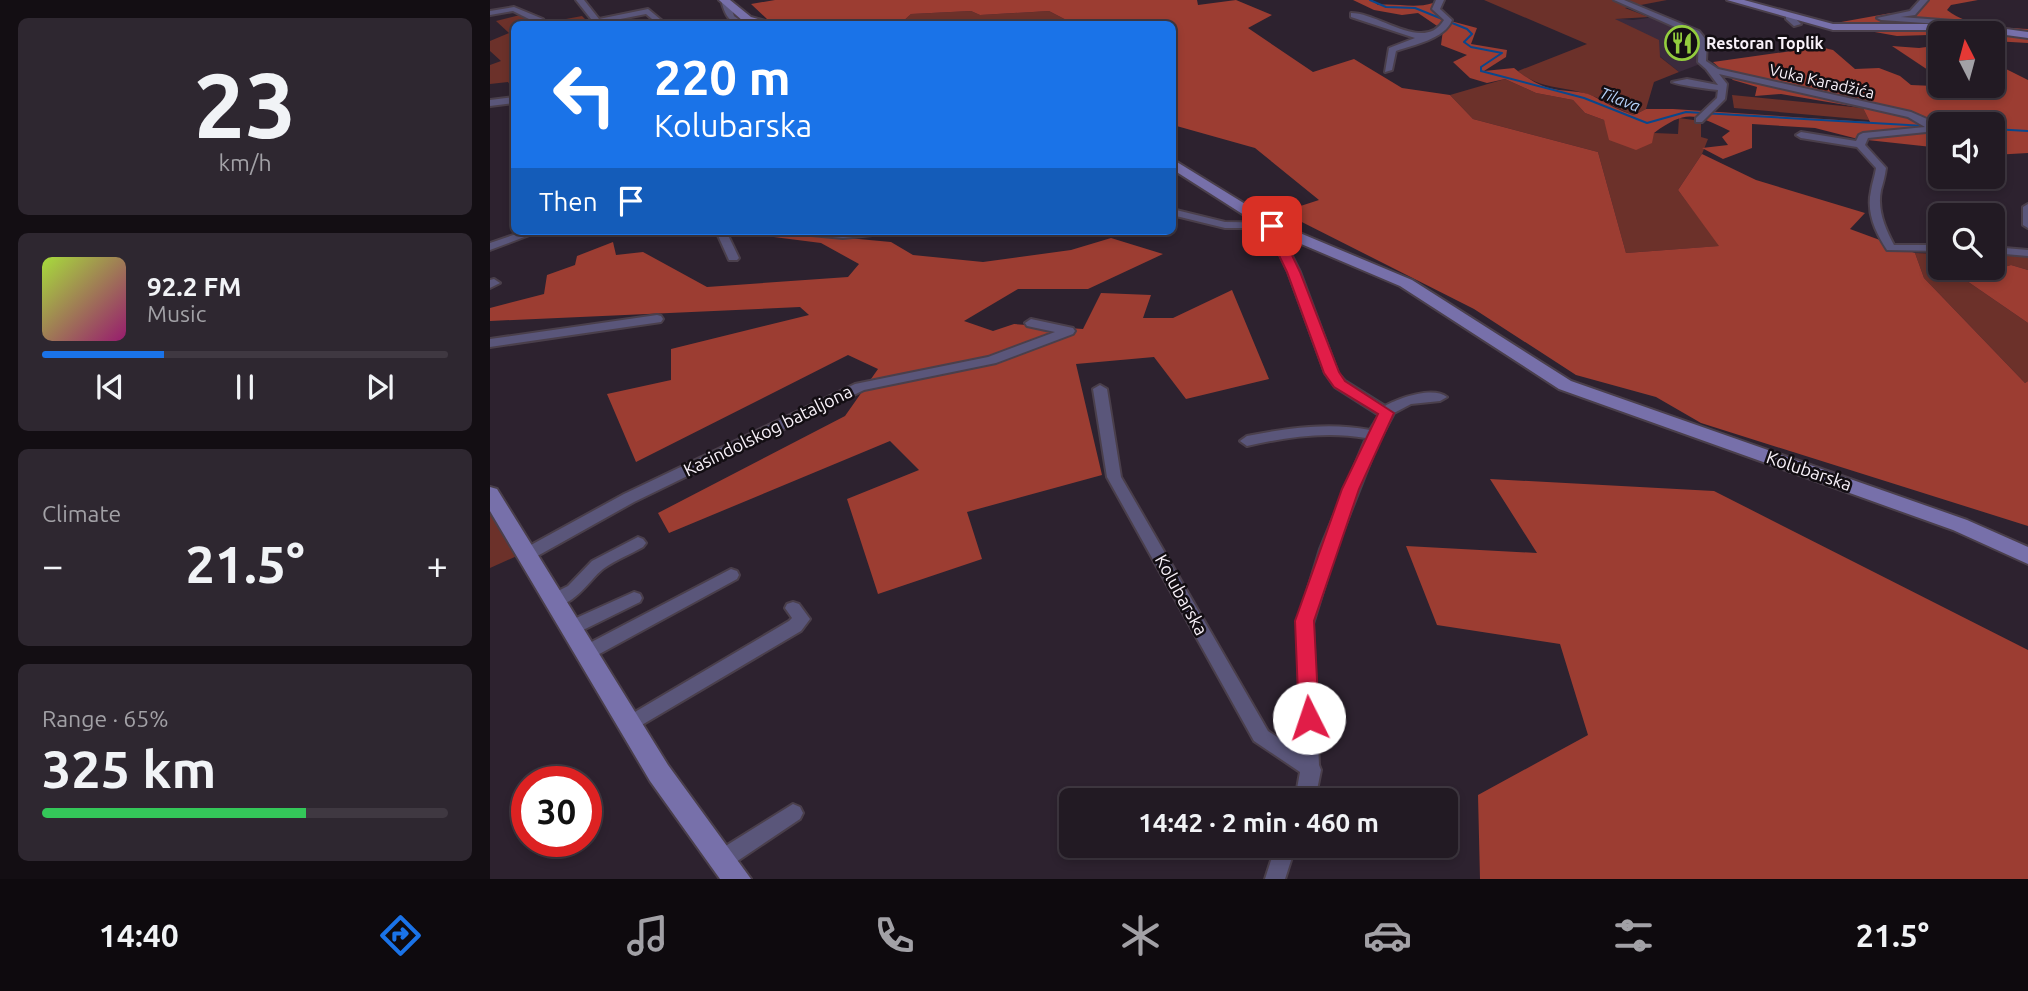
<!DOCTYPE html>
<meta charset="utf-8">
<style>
:root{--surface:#221a23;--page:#2e2730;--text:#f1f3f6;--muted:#a2a1a6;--line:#3f3841;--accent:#1a73e8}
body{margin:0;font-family:Ubuntu,sans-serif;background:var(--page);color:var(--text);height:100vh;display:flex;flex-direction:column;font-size:26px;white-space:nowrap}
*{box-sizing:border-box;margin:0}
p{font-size:23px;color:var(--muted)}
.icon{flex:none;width:38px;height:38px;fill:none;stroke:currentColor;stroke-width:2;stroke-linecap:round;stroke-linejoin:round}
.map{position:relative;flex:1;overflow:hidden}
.side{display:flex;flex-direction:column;gap:18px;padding:18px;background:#130e13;width:490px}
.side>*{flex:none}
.guide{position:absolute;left:21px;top:21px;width:665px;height:214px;border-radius:10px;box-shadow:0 4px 10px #0003,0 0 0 2px var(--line);background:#1a73e8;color:#fff;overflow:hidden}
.needle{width:46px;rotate:354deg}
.controls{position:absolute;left:1438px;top:21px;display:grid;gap:14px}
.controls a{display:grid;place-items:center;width:77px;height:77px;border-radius:10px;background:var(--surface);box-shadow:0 4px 10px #0003,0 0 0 2px var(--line);font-size:35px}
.speed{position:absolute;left:21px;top:766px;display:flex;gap:14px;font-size:35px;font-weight:700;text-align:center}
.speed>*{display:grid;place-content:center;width:91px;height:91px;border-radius:50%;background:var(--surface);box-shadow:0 4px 10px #0003,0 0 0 2px var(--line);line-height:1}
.speed .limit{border:10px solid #d22;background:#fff;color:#111}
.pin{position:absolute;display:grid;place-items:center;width:60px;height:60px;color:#fff;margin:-30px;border-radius:14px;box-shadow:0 4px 10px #0006}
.me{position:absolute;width:77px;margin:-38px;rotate:356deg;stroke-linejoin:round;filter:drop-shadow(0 0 5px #0008)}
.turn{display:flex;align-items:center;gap:24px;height:147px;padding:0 28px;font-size:32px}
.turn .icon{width:91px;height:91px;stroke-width:2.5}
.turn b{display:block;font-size:49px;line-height:60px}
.then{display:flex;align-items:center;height:66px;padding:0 28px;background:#0003;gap:14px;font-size:26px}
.big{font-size:52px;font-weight:600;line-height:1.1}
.side .tile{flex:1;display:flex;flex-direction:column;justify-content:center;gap:10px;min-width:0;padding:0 24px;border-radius:10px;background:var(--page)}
.side .dial{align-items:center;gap:0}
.dial b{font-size:91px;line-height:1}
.song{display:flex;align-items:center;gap:21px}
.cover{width:84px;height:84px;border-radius:10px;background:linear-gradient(135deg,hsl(80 70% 55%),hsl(320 70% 35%))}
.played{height:7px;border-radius:4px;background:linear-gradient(90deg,var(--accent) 30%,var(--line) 30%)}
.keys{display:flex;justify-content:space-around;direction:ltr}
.heat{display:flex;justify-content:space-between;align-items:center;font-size:38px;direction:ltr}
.charge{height:10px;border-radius:5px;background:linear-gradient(90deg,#34c759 65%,var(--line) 0)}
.trip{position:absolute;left:569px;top:788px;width:399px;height:70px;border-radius:10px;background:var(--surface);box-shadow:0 4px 10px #0003,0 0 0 2px var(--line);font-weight:600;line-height:70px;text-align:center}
.tabs{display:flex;height:112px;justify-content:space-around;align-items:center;background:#0e0a0e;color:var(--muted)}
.tabs .icon{width:49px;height:49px}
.tabs .on{color:var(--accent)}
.tabs b{font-size:32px;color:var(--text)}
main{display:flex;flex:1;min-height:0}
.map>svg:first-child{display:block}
</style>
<main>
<section class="side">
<div class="tile dial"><b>23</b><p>km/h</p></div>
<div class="tile">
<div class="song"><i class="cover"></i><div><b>92.2 FM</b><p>Music</p></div></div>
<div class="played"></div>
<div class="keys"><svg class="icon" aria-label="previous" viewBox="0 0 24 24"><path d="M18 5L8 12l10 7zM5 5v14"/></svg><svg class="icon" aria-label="pause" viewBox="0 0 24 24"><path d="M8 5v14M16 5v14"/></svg><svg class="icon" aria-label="next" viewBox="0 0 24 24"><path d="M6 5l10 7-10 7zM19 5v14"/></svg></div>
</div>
<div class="tile"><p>Climate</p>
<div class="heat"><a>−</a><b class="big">21.5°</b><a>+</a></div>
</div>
<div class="tile"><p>Range · 65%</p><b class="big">325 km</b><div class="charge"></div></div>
</section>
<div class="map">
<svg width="1538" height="879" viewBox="0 0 1538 879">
<rect width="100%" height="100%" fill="#2d222f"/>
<path fill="#3b2b3d" d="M1172,16l37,14 8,16 1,15 -29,11 -66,-54 20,2z"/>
<path fill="#6c312a" d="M994,0h183l-42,8 24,9 -34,2 44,21 1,17 19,15 -25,10 -8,27 -12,6c-16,-5 -29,-15 -44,-20 -26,-9 -50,-5 -72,-24l69,-27z
M481,11l9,4 69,-4 25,13h-174l11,-10z
M30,15l19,9 43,-8 8,8h-76v68l-6,-10 -18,2v-19l11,-4 -11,-10v-10l19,-8 -13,-12z
M1015,79l31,14 37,7 12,13 19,7 4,11 70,3 1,-16 22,3v16l7,2 -6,15 -24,36 42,56 -94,7 -28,-101 -125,-33 -23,-24z
M1242,95l131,13 6,12 -135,-12z
M1425,253l26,1v14h52v-13h35v15l-17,-5 -47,14 64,44v58l-3,2 -101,-105z
M0,505l29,50 -29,13z"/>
<path fill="#9c3d32" d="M285,0h422l1,5 38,-5 36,15 -24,13 65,44 41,-13 48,29 48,7 23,24 125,33 28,101 93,-7 -41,-56 24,-36 54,26 109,33 -15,16 65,24 9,25 101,105 3,-2v145l-327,-103 -45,-26 -80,-22 -102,-66 -192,-97 37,-12 -64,-52 -82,-23 -1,-101h-98l-25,-13 -69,4 -9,-4 -60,3 -11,10h-73l-60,-5 -16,-15z
M863,0h19l6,5c19,-2 37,4 55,-2l14,17 30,8 -6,16 36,6 -1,7 -22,14 30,-3c11,9 26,19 40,21 13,3 26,1 39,7 14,7 26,15 41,19l12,-6h27l197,13 -7,-14 -82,-14 -26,2 2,-9 -24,-7 -20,-18 107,-15 13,3 22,19 24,-1 21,8 11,9 23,1 -3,-14 -39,-26 27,2 22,-3v41h52v-33l7,13 28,14v73l-35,2v-31h-52v24l-83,-9 -43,-11 -63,-4v24l-29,11 -21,-11 26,-3 -6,-8 8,-6c-36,-17 -43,-22 -76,2l-2,10 -16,7 -27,-10 -5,-20 -19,-7 -12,-13 -37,-7 -31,-14 -18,4 -17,-5 -17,-16 14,-7 -26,-10 2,-15 -25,-17 -16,2 -28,-5z
M1435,0h53l-27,5 -4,5c24,18 52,17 81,19v14l-35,-2v-8l-96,3 -67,-12 61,-11 23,1z
M237,231h45l119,11 22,13 70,7 88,-12 40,-12 52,16 -75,35h-70l-54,32 29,10 21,-7 69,5 18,-36 50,2 -8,23h30l59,-28 37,89 -83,20 -32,-42 -78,7 26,111 -135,37 15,47 -104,35 -31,-95 72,-29 -29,-29 -221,92 -11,-20 187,-97 33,-47 -30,-14 -212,107 -29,-68 64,-14v-31l138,-34 -9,-8 -310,14v-13l54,-14 3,-19 28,-10 2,-9 36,-14 3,13 27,-3 64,35 141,-10 11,-13 -38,-21z
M1521,265l17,5v53l-64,-44z
M1000,479l224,12 314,159v229h-548l-2,-84 110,-60 -28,-91 -123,-19 -31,-79 131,7z"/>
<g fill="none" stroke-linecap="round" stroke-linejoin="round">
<path stroke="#09478c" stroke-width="2" d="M880,0l16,7 29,1 52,21 5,5 -8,8 7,5 31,6 -21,14v4l103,27 63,25 39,-11 239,14
M1503,129l35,2"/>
<g stroke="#4a3f4b" stroke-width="4">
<path id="street" d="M86,0h8l15,19 49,-10 18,15h-8l-12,-10 -51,10z
M231,0h8l5,16 11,8c-17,0 -20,-10 -24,-24z
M946,0h8l-4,9 12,11c-7,19 -39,25 -56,31l-4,19 -7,2 4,-24 26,-10 -64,-21v-4c29,0 73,40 93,7l-12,-11z
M1124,0h10l75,31 8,10 -1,20 12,8 193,43 16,7 9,8v4l-68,7 -3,7 21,23c-1,8 -3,15 -5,22 -4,20 4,38 13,55h47v6l-54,-1c-11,-17 -21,-37 -16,-59 1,-8 4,-15 5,-23l-19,-21 -56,-9 -5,-3 5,-3 55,9 3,-6 4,-2 62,-6 -17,-10 -189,-43 8,10 -2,15 -23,23h-6v-4l21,-20 1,-8c-10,-1 -40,-5 -46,-8l15,-3 31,6 -12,-16 -8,-7 1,-21 -6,-6z
M1430,0h8l-13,15 -14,2 53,4 19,6 -4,2 -15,-4 -73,-5 -4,-2 33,-7z
M24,7l29,12 1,2 -7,2 -24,-12 -23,4v-4z
M1296,15h6l9,9 -7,2 -8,-7z
M24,97v6l-24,3v-6z
M1538,204v24l-5,-3v-18z
M682,209l53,13 66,1v4l-13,1 22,44 38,101 7,8 40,25c14,-8 48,-20 62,-9l-7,4 -29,3 -17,9 -17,32 -41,104 -23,75 6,141 2,5 -6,30h-20l5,-28 -46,-31 -147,-264 -14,-88 7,-4 7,4 14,88 147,254 33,22 -4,-129 23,-75 46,-111c-40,-7 -80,-1 -119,8l-7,-5 7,-5c41,-8 82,-14 123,-6l9,-15 -44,-28 -10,-14 -37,-101 -21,-44h-42l-53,-13z
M35,231h15l-50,19v-7z
M226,231h10l13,27 -2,2h-8z
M306,231h91l-5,3 -39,4 -42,-4z
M1503,247l35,3v6l-35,-3z
M4,279l6,4 -10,5v-8z
M167,315l4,1 2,3 -2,3 -171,25v-8z
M541,319l42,9 2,3 -2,3 -77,29 -132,27 -230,112 -102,57h-12l-2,-4 2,-4 104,-57 231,-110 133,-27 67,-25 -28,-6 -2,-3z
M148,537l5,2 3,4 -3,4c-12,7 -28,13 -40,22 -15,12 -32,43 -55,35l-2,-4 2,-4 20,-10 24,-25z
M241,569l6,2 2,4 -2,4 -145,79 -6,2 -6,-2 -3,-5 3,-5z
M144,592l6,2 2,4 -2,4 -63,31 -6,1 -6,-1 -2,-5 2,-5z
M303,602l6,2 11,15 -9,12 -166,98 -6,3 -6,-3 -3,-5 3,-5 166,-98 3,-3 -7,-10 2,-4z
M303,804l7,3 3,6 -3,6 -70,47 -7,2 -7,-2 -3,-7 3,-7z
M786,845h20l-11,34h-20z"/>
</g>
<g stroke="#4a3f4b" stroke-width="4">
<path id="secondary" d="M229,0h11l21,17 25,7 -33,-3z
M1237,0h17l89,24h136l59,8v6l-59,-8h-136z
M682,159l104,64 136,57 159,101 396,139 61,27v17l-75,-34 -394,-141 -159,-103 -134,-57 -94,-60z
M0,487l7,2 171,276 83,114h-31l-70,-98 -160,-270z"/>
</g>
<use href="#street" fill="#5a567a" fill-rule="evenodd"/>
<use href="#secondary" fill="#7770aa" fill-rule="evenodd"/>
</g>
<path fill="#e11d48" stroke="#92132f" stroke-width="2" d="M782,222l6,4 22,46 39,100 6,9 49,32 -35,76 -45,132 5,97 -3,6 -7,3 -7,-3 -3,-6 -4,-97 47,-132 36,-75 -44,-27 -10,-14 -37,-101 -22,-46z"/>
<defs>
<g id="restaurant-ring" transform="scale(1.75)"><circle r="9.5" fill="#130e13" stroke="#93cd3e" stroke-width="1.5"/><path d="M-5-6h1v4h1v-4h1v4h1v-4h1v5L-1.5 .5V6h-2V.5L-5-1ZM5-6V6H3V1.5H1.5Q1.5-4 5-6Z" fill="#93cd3e"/></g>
</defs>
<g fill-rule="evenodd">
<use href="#restaurant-ring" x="1192" y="43"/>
</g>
<g text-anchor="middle" stroke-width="5" stroke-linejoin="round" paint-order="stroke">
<g font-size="16" font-weight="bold" fill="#f9f2fa" stroke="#130e13" text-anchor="start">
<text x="1216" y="49">Restoran Toplik</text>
</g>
<g font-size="16" fill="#f9f2fa" stroke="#130e13">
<text transform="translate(1332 81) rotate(13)" y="6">Vuka Karadžića</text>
</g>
<g font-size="16" font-style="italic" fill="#b7d4fc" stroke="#130e13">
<text transform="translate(1130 99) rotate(21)" y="6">Tilava</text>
</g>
<g font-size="18" fill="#f9f2fa" stroke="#130e13">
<text transform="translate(278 431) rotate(-26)" y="6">Kasindolskog bataljona</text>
<text transform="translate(1319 471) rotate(19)" y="6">Kolubarska</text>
<text transform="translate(691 595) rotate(61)" y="6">Kolubarska</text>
</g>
</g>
</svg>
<div class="controls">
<a><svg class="needle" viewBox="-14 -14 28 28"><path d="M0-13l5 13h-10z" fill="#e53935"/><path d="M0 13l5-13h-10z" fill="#a2a1a6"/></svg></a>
<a><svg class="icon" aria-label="sound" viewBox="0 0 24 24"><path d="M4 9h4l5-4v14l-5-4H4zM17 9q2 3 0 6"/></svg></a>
<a><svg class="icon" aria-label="search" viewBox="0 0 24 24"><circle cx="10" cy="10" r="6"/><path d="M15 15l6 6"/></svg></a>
</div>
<div class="speed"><div class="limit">30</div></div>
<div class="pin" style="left:782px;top:226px;background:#d93025"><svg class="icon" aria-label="arrive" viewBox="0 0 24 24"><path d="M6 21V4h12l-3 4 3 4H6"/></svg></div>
<svg class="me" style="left:819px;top:718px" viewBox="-20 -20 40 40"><circle r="19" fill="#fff"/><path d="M0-13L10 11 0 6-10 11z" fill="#e11d48"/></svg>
<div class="trip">14:42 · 2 min · 460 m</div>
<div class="guide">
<div class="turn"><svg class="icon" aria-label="left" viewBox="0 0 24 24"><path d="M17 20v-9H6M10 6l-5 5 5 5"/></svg><div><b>220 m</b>Kolubarska</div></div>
<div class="then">Then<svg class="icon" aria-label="arrive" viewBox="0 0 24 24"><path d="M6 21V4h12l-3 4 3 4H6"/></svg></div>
</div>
</div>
</main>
<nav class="tabs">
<b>14:40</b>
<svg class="icon on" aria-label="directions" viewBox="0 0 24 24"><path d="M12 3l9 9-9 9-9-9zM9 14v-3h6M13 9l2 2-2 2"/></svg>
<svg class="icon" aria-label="music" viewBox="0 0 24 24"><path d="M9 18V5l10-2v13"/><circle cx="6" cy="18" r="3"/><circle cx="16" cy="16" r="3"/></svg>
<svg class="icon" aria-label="phone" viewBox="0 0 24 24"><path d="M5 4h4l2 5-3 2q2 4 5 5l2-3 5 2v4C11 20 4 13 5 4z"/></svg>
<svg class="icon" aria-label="climate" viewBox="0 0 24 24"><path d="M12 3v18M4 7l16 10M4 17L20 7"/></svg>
<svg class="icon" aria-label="car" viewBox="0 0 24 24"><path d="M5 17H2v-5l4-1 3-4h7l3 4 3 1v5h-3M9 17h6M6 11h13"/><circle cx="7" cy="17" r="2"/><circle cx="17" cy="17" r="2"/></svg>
<svg class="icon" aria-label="filters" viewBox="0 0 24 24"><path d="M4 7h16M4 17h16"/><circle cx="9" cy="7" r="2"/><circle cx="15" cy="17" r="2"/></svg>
<b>21.5°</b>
</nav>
